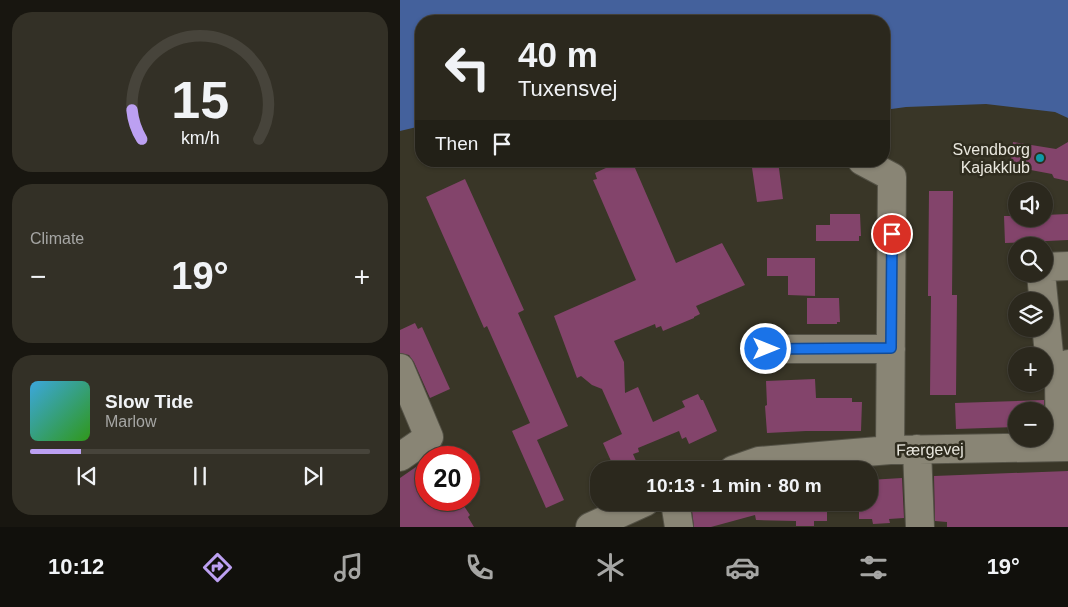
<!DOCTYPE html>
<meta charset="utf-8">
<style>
:root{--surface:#2b281d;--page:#333026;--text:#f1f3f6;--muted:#a6a6a4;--line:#47443b;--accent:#bca0f2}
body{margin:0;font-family:Helvetica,sans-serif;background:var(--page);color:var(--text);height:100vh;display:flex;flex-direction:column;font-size:19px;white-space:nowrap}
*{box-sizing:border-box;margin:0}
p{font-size:16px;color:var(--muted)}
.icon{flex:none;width:28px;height:28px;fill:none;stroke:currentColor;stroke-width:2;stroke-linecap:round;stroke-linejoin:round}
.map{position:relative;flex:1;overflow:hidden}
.details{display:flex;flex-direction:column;gap:12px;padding:12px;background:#181610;width:400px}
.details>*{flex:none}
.hud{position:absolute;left:15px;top:15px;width:475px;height:152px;border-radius:20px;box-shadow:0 1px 4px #0004,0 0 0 1px var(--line);background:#2b281d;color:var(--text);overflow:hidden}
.buttons{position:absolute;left:608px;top:182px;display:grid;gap:10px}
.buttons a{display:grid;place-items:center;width:45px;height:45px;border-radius:50%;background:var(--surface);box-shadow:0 1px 4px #0004,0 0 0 1px var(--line);font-size:25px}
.speed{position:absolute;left:15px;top:446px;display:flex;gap:10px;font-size:25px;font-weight:700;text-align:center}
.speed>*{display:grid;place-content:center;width:65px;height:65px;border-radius:50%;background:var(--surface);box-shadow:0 1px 4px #0004,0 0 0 1px var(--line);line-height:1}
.speed .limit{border:8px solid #d22;background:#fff;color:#111}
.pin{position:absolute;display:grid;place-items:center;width:42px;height:42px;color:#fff;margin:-21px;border:2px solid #fff;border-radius:50%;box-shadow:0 1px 5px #0007}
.me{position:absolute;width:55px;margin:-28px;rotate:90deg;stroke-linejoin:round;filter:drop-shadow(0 0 4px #0008)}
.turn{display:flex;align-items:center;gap:18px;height:105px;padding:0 20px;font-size:22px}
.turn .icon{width:65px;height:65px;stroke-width:2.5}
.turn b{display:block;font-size:35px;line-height:42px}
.then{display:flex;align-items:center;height:48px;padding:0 20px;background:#0003;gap:10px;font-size:19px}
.big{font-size:38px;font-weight:700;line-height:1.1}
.details .widget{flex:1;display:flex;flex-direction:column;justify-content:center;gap:8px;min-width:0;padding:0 18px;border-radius:20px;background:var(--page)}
.details .dial{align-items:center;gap:0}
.dial svg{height:130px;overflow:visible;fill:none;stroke:var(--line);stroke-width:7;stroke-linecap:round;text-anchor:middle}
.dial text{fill:var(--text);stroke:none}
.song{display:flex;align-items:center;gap:15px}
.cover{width:60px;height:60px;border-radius:8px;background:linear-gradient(135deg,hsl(200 70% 55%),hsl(110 70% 35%))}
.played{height:5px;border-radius:2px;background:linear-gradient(90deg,var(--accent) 15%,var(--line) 15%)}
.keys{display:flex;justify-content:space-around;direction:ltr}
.heat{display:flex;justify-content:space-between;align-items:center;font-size:28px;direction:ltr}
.trip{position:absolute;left:190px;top:461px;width:288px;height:50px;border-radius:20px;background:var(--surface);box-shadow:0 1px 4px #0004,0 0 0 1px var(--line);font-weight:700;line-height:50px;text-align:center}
.dock{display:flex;height:80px;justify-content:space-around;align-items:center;background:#11100c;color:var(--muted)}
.dock .icon{width:35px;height:35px}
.dock .active{color:var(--accent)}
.dock b{font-size:22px;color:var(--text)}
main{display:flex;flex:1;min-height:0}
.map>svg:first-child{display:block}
</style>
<main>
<section class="details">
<div class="widget dial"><svg viewBox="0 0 100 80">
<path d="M14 69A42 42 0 1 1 86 69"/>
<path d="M14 69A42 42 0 0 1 8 51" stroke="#bca0f2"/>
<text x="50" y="56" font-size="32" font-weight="700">15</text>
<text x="50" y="72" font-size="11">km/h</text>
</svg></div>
<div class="widget"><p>Climate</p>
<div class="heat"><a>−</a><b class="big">19°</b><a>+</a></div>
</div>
<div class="widget">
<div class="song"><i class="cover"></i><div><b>Slow Tide</b><p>Marlow</p></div></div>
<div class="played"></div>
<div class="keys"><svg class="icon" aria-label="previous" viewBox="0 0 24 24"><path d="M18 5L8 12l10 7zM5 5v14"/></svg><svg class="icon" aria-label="pause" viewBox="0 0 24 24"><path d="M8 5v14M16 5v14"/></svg><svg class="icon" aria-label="next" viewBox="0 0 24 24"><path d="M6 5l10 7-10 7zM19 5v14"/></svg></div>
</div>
</section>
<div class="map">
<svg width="668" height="527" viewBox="0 0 668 527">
<rect width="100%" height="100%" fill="#393627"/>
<path fill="#44619c" d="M0,0h668v118l-13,-6 -69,-8 -80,3 -22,3v-89h-463v105l-21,5z"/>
<path fill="#83446b" d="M613,142l43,7 12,-7v39l-14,-3 -2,-4 -42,-8z
M221,161h11l44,102 46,-20 23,42 -49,21 4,8 -6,3v1l-31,13 -2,-5 -5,2 -1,-4 -41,17 10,21 1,31 13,-6 15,35 32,-15 -3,-6 16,-7 3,6h2l14,31 -28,13 -3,-7 -4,2 -3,-8 -41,17 1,4 -6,2 7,16h-25l-12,-27 19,-9 -20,-45 -10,-4 -11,-9 -4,2 -23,-62 82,-36 -43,-100 4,-1 -2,-6z
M351,161h27l5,38 -26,3z
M65,179l59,131 -6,3 50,113 -31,14 27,60 -18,8 -34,-77 18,-8 -43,-97 -3,2 -58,-131z
M529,191h24l-1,104h5l-1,100h-26l1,-99h-3z
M430,214h30l1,22h-2v5h-43v-16h14z
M668,214v26l-63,3 -1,-27h12v3h28v-4z
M367,258h48v38l-27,-1v-19h-21z
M407,298h32l1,24h-3v2h-30z
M15,323l3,6 4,-2 28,62 -20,9 -16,-36 -5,-7 -9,-2v-23z
M415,379l1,19h36v4h10l-1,29h-55l-39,2 -2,-27 2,-1 -1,-24z
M644,400v26v-15h-28v16l-60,2 -1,-26z
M26,460v40h34l10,15 -2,2 6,10h-74v-49z
M668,471v56h-121v-5l-12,-1 -1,-45z
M502,478l2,40 -15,1 1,4 -17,1 -1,-5h-13v-17h10v-22z
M291,502h136v19h-13v5h-18v-5l-40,-1 -1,-5 -44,12h-17z"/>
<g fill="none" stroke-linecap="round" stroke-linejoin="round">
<g stroke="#545246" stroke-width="30">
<path id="minor" d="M462,161l30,16 -2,273
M644,267l24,-1
M641,274l8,80 10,25
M366,349h125
M0,368l29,69 -29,20
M660,447l-1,-68 9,-15
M517,449l3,78
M333,470l26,-9 131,-11 178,-3
M275,502l4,25
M190,527l55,-25"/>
</g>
<use href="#minor" stroke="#898575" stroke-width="28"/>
</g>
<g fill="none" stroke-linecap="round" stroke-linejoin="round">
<g stroke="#114b97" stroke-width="12">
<path id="route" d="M366,349l125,-1 1,-114"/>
</g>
<use href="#route" stroke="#1a73e8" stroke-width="9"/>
</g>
<circle fill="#0f9aa8" stroke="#2f2c1e" stroke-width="2" cx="640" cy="158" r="5"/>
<g text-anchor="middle" stroke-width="5" stroke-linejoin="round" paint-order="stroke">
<g font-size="16" fill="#e9e7de" stroke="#2f2c1e" text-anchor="end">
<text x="630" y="155">Svendborg<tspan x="630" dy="18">Kajakklub</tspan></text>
</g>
<g font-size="16" fill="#e9e7de" stroke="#2f2c1e">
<text transform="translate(530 449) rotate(-1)" y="6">Færgevej</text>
</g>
</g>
</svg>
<div class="buttons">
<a><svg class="icon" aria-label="sound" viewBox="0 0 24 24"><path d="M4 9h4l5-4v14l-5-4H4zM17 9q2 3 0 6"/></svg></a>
<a><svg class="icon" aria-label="search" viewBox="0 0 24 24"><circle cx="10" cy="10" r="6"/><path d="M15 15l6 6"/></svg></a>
<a><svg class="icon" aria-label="layers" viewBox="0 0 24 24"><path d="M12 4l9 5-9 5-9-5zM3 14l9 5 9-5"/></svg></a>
<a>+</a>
<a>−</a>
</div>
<div class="speed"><div class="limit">20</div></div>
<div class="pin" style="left:492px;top:234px;background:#d93025"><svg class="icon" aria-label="arrive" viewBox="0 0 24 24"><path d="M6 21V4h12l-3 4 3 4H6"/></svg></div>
<svg class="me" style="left:366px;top:349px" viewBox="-20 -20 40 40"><circle r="17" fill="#1a73e8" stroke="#fff" stroke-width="3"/><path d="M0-11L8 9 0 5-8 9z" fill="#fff"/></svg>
<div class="trip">10:13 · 1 min · 80 m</div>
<div class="hud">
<div class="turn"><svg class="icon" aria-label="left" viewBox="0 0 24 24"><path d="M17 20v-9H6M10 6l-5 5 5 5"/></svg><div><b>40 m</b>Tuxensvej</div></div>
<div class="then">Then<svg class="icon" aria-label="arrive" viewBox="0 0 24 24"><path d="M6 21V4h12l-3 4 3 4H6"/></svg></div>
</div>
</div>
</main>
<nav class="dock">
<b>10:12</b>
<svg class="icon active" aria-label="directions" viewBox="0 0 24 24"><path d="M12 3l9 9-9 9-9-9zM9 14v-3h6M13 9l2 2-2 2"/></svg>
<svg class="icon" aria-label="music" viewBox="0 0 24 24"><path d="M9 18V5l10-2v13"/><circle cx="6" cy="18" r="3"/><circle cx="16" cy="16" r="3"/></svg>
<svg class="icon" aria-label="phone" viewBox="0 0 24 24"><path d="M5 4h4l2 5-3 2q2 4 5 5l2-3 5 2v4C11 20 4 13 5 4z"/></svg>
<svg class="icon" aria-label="climate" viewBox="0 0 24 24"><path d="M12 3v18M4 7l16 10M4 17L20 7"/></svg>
<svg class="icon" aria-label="car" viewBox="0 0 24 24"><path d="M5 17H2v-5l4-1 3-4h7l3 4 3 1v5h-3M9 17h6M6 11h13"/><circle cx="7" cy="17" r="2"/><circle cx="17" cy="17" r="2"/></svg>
<svg class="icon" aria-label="filters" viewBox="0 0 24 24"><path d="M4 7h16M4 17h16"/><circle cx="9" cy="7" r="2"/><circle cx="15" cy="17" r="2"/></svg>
<b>19°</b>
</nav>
